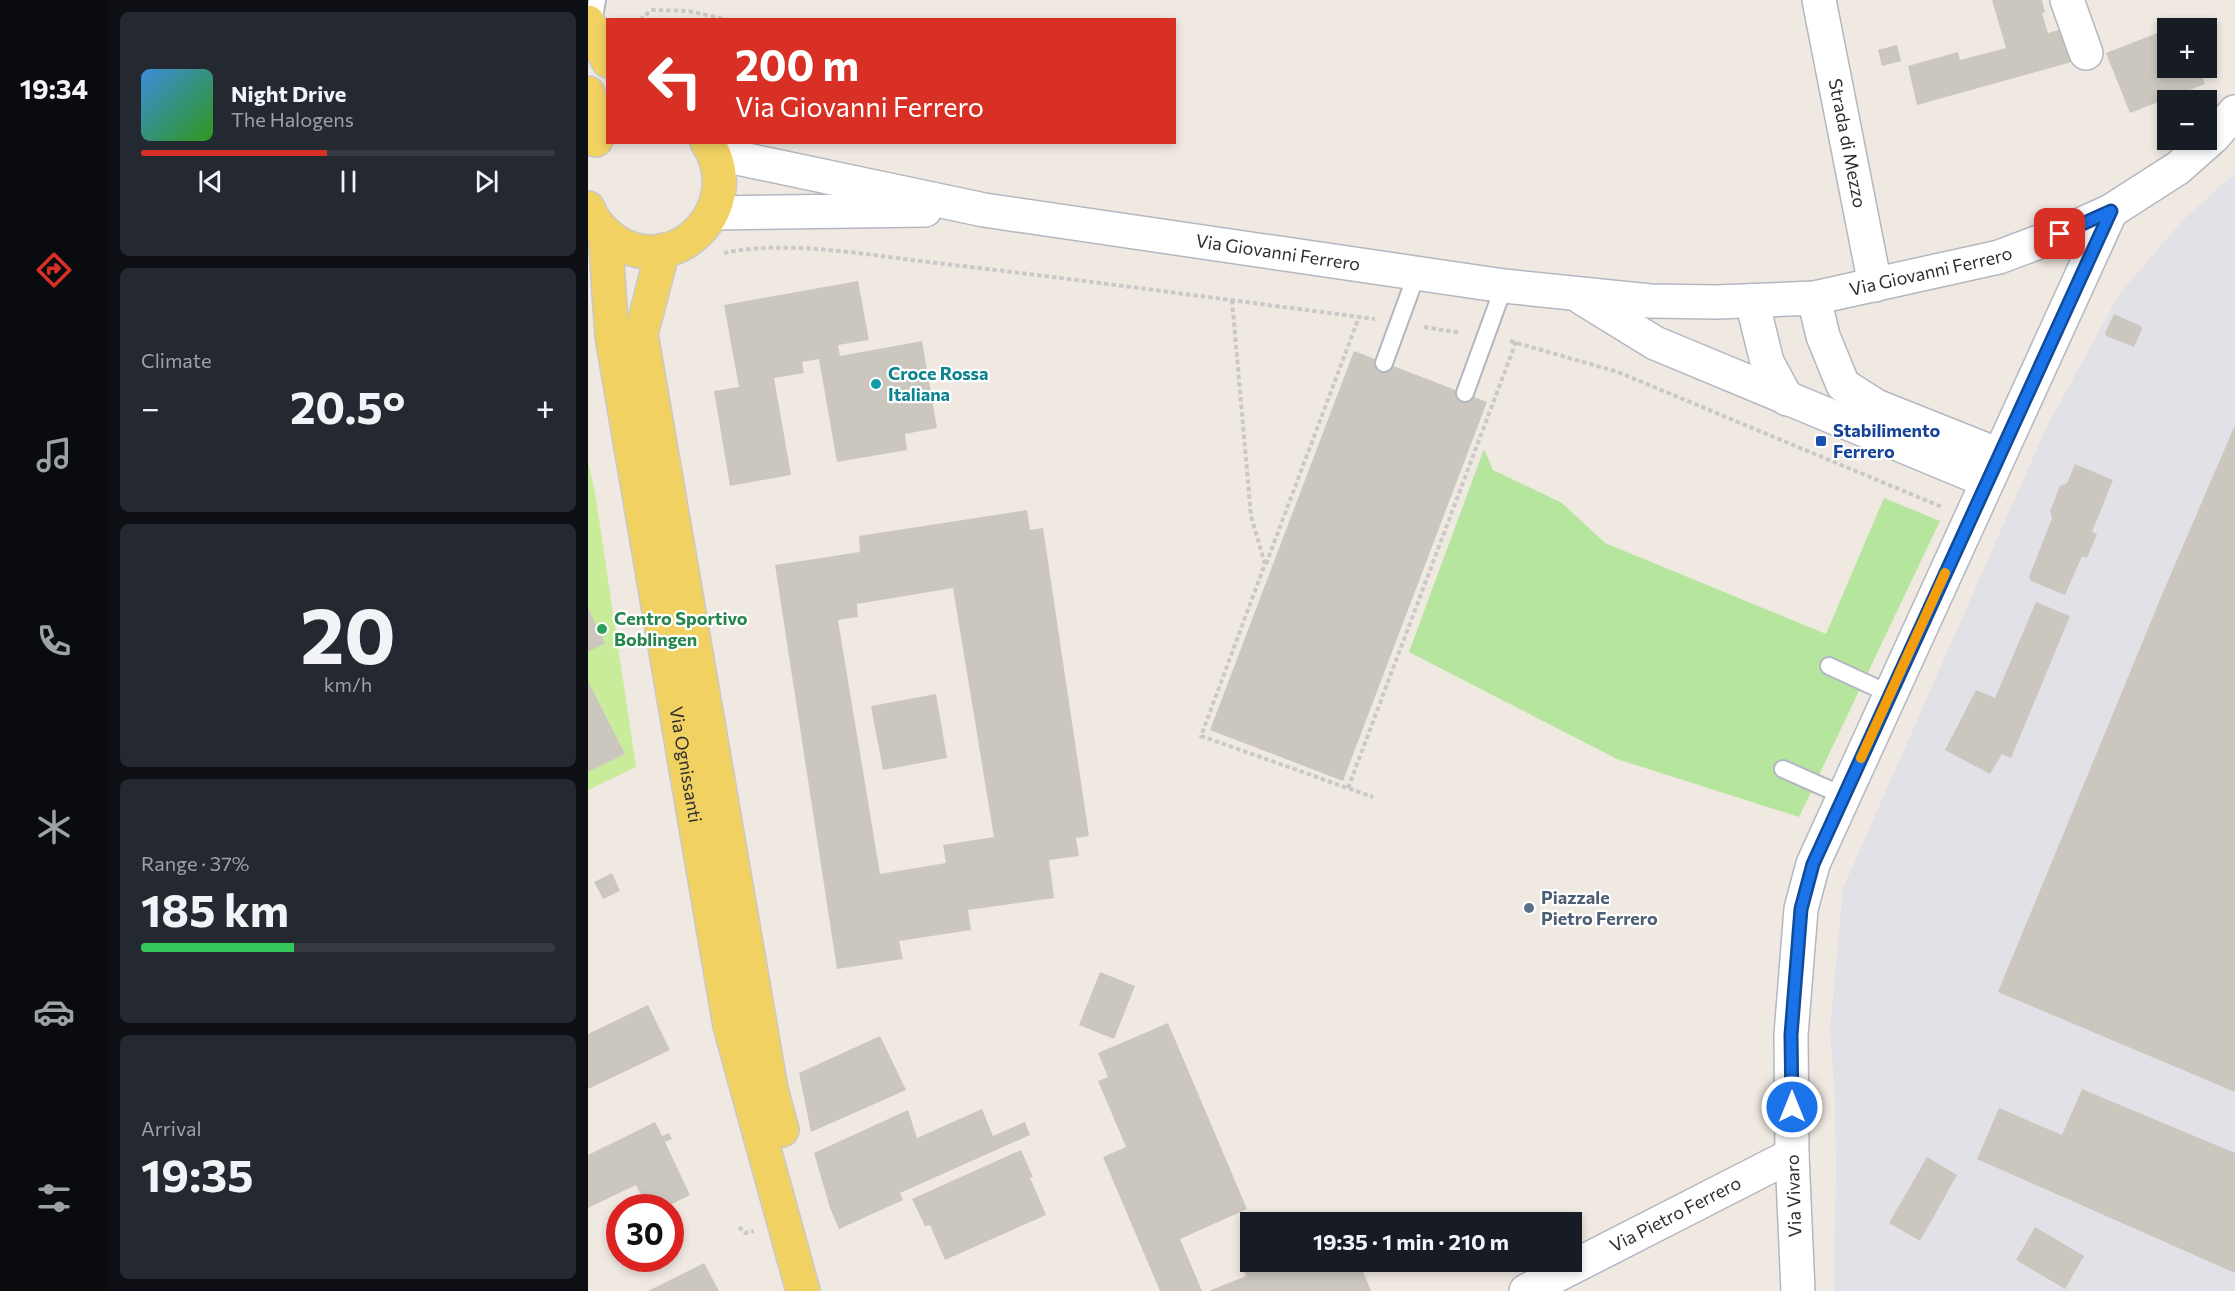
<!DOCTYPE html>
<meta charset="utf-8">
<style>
:root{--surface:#171b24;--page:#242831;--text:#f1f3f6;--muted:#9ea1a6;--line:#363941;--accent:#d93025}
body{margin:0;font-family:Commissioner,sans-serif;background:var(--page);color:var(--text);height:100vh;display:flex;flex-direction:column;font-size:22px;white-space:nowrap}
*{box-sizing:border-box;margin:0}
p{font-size:20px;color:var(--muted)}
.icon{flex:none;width:33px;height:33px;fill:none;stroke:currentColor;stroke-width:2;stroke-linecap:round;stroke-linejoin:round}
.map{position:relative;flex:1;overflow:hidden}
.panel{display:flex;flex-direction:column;gap:12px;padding:12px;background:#0d0f14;width:480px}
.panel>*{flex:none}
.banner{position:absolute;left:18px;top:18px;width:570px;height:126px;border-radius:0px;box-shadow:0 3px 9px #0003;background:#d93025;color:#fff;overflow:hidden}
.tools{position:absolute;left:1569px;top:18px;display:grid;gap:12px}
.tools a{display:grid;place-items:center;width:60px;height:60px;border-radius:0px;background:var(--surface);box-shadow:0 3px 9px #0003;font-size:30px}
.speed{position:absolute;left:18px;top:1194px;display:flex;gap:12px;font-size:30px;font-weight:700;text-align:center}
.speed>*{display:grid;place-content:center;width:78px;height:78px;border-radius:50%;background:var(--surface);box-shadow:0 3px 9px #0003;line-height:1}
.speed .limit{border:9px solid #d22;background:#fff;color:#111}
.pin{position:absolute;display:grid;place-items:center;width:51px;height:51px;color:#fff;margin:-26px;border-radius:12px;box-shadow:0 3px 9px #0006}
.me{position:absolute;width:66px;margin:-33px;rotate:0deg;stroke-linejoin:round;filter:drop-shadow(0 0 4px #0008)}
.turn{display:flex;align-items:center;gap:21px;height:126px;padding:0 30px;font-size:27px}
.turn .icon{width:78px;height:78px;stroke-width:2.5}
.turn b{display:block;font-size:42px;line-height:51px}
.big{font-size:45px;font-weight:700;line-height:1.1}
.panel .tile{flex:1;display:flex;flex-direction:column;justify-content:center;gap:9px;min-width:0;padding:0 21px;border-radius:9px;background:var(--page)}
.panel .dial{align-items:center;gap:0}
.dial b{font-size:78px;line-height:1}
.song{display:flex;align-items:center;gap:18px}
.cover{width:72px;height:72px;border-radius:9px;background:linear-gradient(135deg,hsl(210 70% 55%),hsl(110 70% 35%))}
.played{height:6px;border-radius:3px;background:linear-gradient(90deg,var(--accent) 45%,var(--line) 45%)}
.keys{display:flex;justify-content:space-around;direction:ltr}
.heat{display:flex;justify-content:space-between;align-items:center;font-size:33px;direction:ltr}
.charge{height:9px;border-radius:4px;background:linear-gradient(90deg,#34c759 37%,var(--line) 0)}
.trip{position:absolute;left:652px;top:1212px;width:342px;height:60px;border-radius:0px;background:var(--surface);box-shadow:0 3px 9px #0003;font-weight:700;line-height:60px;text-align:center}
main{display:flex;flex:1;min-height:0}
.dock{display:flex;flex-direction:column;width:108px;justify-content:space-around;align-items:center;background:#090b0e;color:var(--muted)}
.dock .icon{width:42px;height:42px}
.dock .active{color:var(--accent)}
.dock b{font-size:27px;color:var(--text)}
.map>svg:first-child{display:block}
</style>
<main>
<nav class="dock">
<b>19:34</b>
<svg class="icon active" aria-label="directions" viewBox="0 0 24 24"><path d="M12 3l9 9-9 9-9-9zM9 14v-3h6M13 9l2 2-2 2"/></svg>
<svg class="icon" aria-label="music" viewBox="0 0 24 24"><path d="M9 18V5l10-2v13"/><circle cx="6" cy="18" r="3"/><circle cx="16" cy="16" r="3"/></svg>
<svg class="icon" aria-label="phone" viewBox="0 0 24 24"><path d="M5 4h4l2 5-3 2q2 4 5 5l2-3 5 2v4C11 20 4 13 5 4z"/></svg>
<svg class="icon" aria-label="climate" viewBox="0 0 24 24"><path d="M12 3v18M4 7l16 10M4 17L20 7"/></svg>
<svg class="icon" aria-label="car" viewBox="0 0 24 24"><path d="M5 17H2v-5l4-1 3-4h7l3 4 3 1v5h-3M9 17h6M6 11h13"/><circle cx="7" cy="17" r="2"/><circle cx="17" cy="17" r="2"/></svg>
<svg class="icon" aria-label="filters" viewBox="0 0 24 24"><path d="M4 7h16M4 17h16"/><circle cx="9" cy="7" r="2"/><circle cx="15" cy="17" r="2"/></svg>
</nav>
<section class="panel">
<div class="tile">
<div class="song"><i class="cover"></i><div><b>Night Drive</b><p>The Halogens</p></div></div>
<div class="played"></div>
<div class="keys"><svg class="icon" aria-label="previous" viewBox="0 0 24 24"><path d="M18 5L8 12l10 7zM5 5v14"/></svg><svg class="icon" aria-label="pause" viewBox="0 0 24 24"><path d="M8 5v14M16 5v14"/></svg><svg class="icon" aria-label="next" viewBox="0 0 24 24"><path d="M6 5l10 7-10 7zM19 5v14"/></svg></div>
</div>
<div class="tile"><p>Climate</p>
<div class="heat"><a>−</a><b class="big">20.5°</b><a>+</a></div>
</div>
<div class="tile dial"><b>20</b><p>km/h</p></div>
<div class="tile"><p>Range · 37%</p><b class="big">185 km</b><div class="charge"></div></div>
<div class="tile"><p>Arrival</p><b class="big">19:35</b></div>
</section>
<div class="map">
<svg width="1647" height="1291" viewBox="0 0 1647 1291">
<rect width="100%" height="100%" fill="#efe9e1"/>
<path fill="#e3e1e8" d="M1647,173v1118h-401l2,-123 -1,-70 -5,-68 13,-142 203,-460 74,-135 64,-74z"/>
<path fill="#b6e59e" d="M896,449l9,21 69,33 43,40 221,91 58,-136 56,23 -141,296 -182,-58 -208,-107z"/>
<path fill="#c9ec9a" d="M0,461l7,31 41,275 -48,23z"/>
<path fill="#cbc7bf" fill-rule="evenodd" d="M1404,0h50l3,12 -3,1 6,20 17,-5 14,32 -162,45 -9,-39 50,-14 2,8 46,-12z
M1580,29v39h31l6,16 -75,29 -24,-60z
M1309,45l4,16 -19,5 -4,-16z
M270,281l11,59 -31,5 2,11 82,-15 15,87 -32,6 2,16 -70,12 -18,-103 -17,3 2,11 -30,5 17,97 -61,11 -16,-95 25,-4 -15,-82z
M1526,314l27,12 1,3 -8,18 -28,-11 -1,-3z
M766,351l133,51 -144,379 -133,-51z
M1647,425v667l-237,-100 166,-402z
M1487,464l38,16 -21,52 5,2 -10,24 -5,-2 -17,39 -34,-14 -2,-4 23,-59 -2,-7 10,-25 7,-3z
M439,510l3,20 13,-2 46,308 -13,2 3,18 -30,4 5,38 -86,12 3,20 -72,11 4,18 -66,10 -62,-404 85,-13 -1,-16zM365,588l41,249 -51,8 3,18 -66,11 -42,-254 20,-3 -1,-13z
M1448,602l34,14 -59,142 -9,-4 -12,20 -45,-24 31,-60 19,8z
M0,608l17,35 -17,9z
M0,681l37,73 -37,18z
M348,694l11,64 -64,12 -12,-64z
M24,873l8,18 -17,8 -9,-17z
M512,972l35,14 -21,53 -35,-14z
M60,1005l22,45 -82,39v-55z
M580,1023l79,186 -67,30 22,52h-42l-57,-134 23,-10 -28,-66 10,-4 -10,-24z
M292,1036l26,54 -95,42 -12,-59z
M1494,1089l153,64v120l-258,-114 22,-51 63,27z
M394,1109l11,27 32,-14 5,13 -130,58 3,7 -64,29 -9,-21 -16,-55 94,-43 9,28z
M67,1122l7,14 7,-3 3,6 -7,3 25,53 -26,13h-17l-11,-23 -48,23v-53z
M433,1150l12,27 -3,1 16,37 -101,45 -15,-35 -5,1 -13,-27z
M1339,1157l30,18 -37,66 -31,-18z
M1447,1227l49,29 -19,33 -49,-29z
M663,1257v5h19l3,5 13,-5h73l12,29h-162l37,-15 -6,-15z
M116,1263l15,28h-71z"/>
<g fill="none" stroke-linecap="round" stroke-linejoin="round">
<g stroke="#b4b7c1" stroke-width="20">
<path id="service" d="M4,30l5,-30
M796,363l33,-90
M877,393l39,-107
M1241,666l61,28
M1195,769l61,27"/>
</g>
<g stroke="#b4b7c1" stroke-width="36">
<g id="minor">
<path id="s1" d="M1231,0l56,285"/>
<path d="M1479,0l19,53"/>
<path id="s2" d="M126,153l270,57 520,76 146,15 67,1 97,-4 185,-41 61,-23 51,-23 67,-43 35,-31 22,-25"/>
<path d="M126,213l211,-3"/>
<path d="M994,298l73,45 332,138"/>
<path d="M1226,298l9,38 20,49 33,21 123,49"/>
<path d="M1164,301l15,61 20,37"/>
<path id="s3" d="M938,1291l266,-136"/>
<path d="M1210,1291l-6,-136 -1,-120 10,-126 12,-45 298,-653"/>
</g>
</g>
<g stroke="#c9c9c9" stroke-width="36">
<g id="primary">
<path d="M0,22l20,39"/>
<path d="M0,93l7,28 1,19"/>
<path d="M0,208c5,14 15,24 26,32 61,42 135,-34 93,-98"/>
<path id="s4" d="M17,233l7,103 118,690 73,265"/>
<path d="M75,250l-22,84 130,755 11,41"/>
</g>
</g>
<path stroke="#c9c9c9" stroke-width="4" stroke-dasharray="4.5 3" stroke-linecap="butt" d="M52,20l11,-10 38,1 39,9
M136,253c65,-14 147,3 213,10 146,17 292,37 438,56
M644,300l19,216 14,48 -64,172 172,61
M836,327l37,6
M922,341l108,31 324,135
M678,564l93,-247
M760,788l168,-446
M151,1227l6,6 9,-2"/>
<use href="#service" stroke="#fff" stroke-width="16"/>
<use href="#minor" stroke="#fff" stroke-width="33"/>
<use href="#primary" stroke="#f2d163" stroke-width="33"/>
</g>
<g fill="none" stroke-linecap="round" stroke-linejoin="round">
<g stroke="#114b97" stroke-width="15">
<path id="route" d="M1204,1107l-1,-72 10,-126 12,-45 298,-653 -51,23"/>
</g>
<use href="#route" stroke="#1a73e8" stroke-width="10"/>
<path stroke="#f59e0b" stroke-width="10" d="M1273,758l84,-185"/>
</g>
<circle fill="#0f9aa8" stroke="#fff" stroke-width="2" cx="288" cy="384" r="6"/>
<rect fill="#1a4fb4" stroke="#fff" stroke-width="2" x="1227" y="435" width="12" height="12" rx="3"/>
<circle fill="#2e9e5b" stroke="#fff" stroke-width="2" cx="14" cy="629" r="6"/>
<circle fill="#5c6f8a" stroke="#fff" stroke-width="2" cx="941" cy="908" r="6"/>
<g text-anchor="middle" stroke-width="4.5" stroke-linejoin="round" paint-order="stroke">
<g font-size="18" fill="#2e2e2e" stroke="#fff">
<text dy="6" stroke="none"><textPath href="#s1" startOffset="146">Strada di Mezzo</textPath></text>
<text dy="6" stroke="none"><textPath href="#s2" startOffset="573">Via Giovanni Ferrero</textPath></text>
<text dy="6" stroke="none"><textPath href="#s2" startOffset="1232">Via Giovanni Ferrero</textPath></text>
<text dy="6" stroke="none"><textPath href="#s4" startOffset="538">Via Ognissanti</textPath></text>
<text transform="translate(1206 1196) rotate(-92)" y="6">Via Vivaro</text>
<text dy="6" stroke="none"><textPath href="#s3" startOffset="168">Via Pietro Ferrero</textPath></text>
</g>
<g font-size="18" font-weight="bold" fill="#0d838f" stroke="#fff" text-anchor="start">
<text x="300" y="380">Croce Rossa<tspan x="300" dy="21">Italiana</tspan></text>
</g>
<g font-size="18" font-weight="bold" fill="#164399" stroke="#fff" text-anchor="start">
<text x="1245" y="437">Stabilimento<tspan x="1245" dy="21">Ferrero</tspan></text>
</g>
<g font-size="18" font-weight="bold" fill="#27864d" stroke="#fff" text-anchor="start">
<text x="26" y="625">Centro Sportivo<tspan x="26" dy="21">Boblingen</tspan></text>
</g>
<g font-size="18" font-weight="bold" fill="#4e5e75" stroke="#fff" text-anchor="start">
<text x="953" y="904">Piazzale<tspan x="953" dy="21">Pietro Ferrero</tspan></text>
</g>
</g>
</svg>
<div class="tools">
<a>+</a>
<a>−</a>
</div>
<div class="speed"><div class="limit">30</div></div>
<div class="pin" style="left:1472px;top:234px;background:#d93025"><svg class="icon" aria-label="arrive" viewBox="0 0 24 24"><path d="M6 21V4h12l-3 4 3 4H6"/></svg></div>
<svg class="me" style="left:1204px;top:1107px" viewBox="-20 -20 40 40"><circle r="17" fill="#1a73e8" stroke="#fff" stroke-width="3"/><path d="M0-11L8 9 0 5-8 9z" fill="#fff"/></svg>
<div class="trip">19:35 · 1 min · 210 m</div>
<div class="banner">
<div class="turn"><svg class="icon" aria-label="left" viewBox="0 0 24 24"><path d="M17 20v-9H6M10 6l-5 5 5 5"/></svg><div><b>200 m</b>Via Giovanni Ferrero</div></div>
</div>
</div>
</main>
